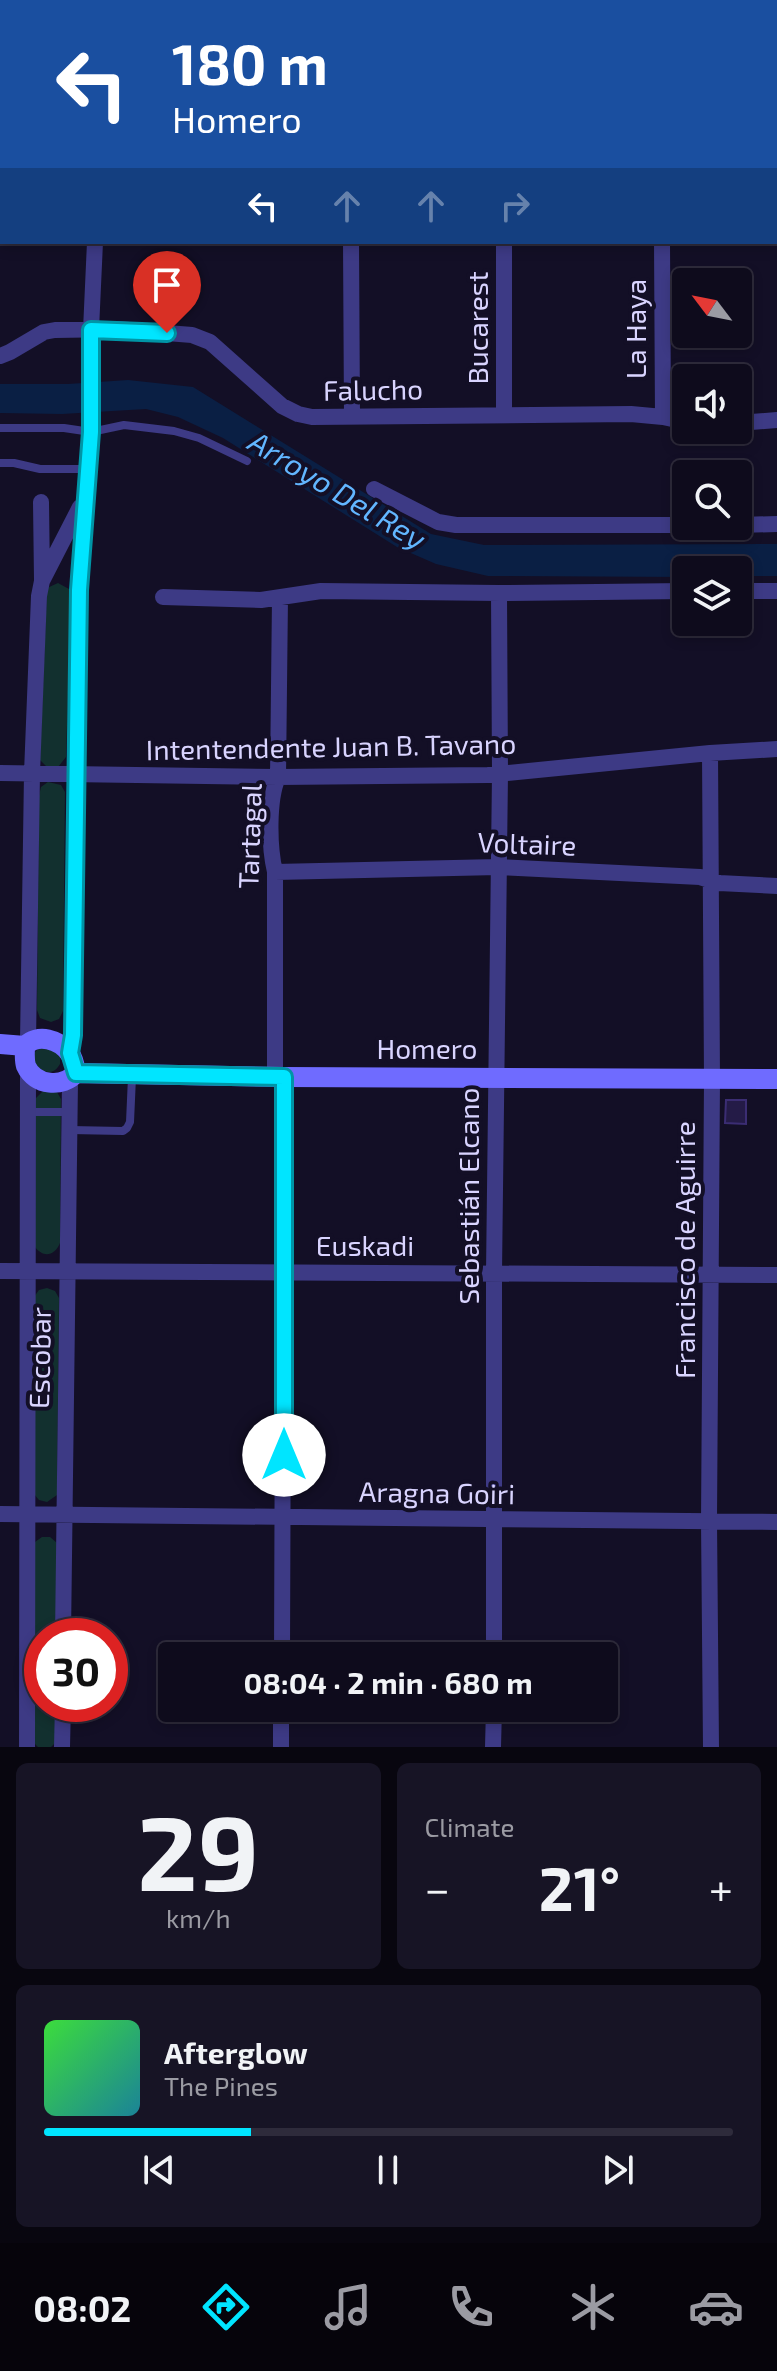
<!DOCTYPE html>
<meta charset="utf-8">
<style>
:root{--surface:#0e0b1c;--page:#171425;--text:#f1f3f6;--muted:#9b9ba3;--line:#2e2b3b;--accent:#00e5ff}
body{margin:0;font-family:"Exo 2",sans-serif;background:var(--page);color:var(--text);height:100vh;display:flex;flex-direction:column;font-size:30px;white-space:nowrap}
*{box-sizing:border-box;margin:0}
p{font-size:26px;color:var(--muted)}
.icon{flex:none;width:44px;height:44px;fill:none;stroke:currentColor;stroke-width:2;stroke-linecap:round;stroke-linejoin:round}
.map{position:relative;height:1747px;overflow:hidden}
.side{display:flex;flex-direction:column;gap:16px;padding:16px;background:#08060f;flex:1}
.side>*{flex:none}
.guide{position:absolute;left:0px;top:0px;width:778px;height:244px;box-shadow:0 4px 12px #0003,0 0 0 2px var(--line);background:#1a4fa0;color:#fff;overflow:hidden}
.needle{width:52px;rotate:302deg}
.tools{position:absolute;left:672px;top:268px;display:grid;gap:16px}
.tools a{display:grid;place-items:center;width:80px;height:80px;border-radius:8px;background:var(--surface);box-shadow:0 4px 12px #0003,0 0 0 2px var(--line);font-size:40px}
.speed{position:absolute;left:24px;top:1618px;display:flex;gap:16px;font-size:40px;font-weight:700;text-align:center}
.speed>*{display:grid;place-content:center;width:104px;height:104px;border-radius:50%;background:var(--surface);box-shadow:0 4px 12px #0003,0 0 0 2px var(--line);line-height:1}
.speed .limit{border:12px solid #d22;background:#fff;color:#111}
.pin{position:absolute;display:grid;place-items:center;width:68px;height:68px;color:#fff;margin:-82px -34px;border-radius:50% 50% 50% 0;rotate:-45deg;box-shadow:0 0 8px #0007}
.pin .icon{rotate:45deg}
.me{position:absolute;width:88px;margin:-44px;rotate:0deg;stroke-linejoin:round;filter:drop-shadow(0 0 6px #0008)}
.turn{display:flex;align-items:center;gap:28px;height:168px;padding:0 40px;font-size:36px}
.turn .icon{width:104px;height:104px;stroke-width:2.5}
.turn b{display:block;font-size:56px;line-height:68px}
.lanes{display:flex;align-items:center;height:76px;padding:0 40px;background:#0003;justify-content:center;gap:40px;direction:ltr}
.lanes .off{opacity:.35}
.big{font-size:60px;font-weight:700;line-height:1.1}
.side .tile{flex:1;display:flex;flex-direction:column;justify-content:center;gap:12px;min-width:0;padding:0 28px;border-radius:12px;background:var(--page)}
.side .dial{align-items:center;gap:0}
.dial b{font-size:104px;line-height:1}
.song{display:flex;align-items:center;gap:24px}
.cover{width:96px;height:96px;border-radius:12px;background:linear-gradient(135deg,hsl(120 70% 55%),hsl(190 70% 35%))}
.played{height:8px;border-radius:4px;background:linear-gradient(90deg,var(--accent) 30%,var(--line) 30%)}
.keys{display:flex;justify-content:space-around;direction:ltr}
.heat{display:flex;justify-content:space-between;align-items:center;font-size:44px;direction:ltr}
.side .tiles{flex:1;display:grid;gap:16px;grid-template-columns:1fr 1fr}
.tile:last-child{grid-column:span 2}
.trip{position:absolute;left:158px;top:1642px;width:460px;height:80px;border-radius:8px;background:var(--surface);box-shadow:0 4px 12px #0003,0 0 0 2px var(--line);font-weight:700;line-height:80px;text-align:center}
.menu{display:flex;height:128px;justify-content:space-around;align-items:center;background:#06040b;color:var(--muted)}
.menu .icon{width:56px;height:56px}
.menu .on{color:var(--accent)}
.menu b{font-size:36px;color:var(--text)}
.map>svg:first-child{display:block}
</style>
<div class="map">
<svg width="777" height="1747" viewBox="0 0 777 1747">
<rect width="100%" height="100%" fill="#130f26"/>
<path fill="#12302f" d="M58,583l11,6 2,9 -5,159 -8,10 -12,-1 -6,-6 7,-172z
M48,782l13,3 4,7 -2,219 -4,8 -8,3 -11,-4 -3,-8 2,-214 2,-9z
M42,1045l18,9v10c-7,12 -14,8 -25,4l-2,-14z
M45,1089l12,3 4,7 -1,144c-5,13 -17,15 -25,4l1,-149z
M47,1288l8,3 4,7 -2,197 -10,7 -8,-2 -5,-6v-197l5,-7z
M42,1537h8l7,6 1,93h-16v68h16l-1,37 -6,6h-13l-3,-3v-202z"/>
<path fill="#0a1f44" d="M128,380l65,7 238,147 53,11 293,-1v32h-39v-6h-52v7l-198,-1 -52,-12 -39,-17 -174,-109 -45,-21 -32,-8 -84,5 -62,-1v-29h68z"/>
<path fill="#241b47" stroke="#3b2d73" stroke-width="2" d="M726,1100h20v24l-21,-1z"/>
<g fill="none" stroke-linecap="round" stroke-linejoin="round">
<path stroke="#3d3a85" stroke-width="8" d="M0,428h64l27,4 33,-7 50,6 25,7 48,23
M0,463h14l26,6h47
M28,1112h41
M70,1130l53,1 4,-3 3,-6 2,-45"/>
<path stroke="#3d3a85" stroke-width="16" d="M95,2v-2
M351,2v-2
M505,2v-2
M663,2v-2
M0,191h2
M776,199h1
M351,242l1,173
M662,242l1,175
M0,356l10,-4 34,-20 11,-2 62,-1 75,6 18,7 72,64 16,8 14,3 319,-3 32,3 23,5
M504,414v-172
M738,423l39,-3
M374,489l64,33 18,3h230
M41,502l1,78
M738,525l39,-1
M738,591h39
M163,597l98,3 60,-9 178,2 187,-2
M710,753l2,326 -3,442 2,226
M0,773l278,4 210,-2 222,-22 67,-4
M275,872l223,-5 202,10 19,6 58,3
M28,1042l4,-269 7,-177 3,-15 38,-74
M70,1053l3,-18 6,-445 12,-158v-102l4,-88
M275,1077v-205c-6,-25 -7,-72 3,-95l2,-180
M0,1271l777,4
M0,1514l777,8
M63,1636l7,-556
M282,1656l2,-579
M494,1656v-383l6,-500 -1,-180
M27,1747l1,-677
M62,1747l1,-43
M281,1747v-39
M493,1747l1,-39"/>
<path stroke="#6f6bff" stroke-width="20" d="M0,1044l25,2
M25,1046c0,7 -1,13 1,20 9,20 37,22 50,7
M25,1046c12,-13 35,-7 45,8 4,5 5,13 6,19
M76,1073l208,4 493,2"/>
</g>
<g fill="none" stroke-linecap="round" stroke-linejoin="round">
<g stroke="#0095a6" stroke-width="20">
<path id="route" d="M167,333l-76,-3v102l-12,158 -6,445 -3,18 6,20 208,4v378"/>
</g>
<use href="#route" stroke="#00e5ff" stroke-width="14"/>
</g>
<g text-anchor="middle" stroke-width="8" stroke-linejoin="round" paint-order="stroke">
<g font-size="28" fill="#d9d4ff" stroke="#130f26">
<text transform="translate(478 328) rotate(-90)" y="10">Bucarest</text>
<text transform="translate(636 329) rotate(-90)" y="10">La Haya</text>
<text transform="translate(373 390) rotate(-1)" y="10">Falucho</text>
<text transform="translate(331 747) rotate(-1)" y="10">Intentendente Juan B. Tavano</text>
<text transform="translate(250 836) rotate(-88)" y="10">Tartagal</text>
<text transform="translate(527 844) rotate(2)" y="10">Voltaire</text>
<text x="427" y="1059">Homero</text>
<text transform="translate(469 1196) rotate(-90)" y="10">Sebastián Elcano</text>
<text x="365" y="1256">Euskadi</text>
<text transform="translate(685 1250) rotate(-90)" y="10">Francisco de Aguirre</text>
<text transform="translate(40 1358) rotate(-89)" y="10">Escobar</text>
<text transform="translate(437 1493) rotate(1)" y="10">Aragna Goiri</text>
</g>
<g font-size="30" font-style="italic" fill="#62b6ff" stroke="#130f26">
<text transform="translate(337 491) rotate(31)" y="10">Arroyo Del Rey</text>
</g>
</g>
</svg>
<div class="tools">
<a><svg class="needle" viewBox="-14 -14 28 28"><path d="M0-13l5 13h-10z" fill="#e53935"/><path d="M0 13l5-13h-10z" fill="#9b9ba3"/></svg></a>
<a><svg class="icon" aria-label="sound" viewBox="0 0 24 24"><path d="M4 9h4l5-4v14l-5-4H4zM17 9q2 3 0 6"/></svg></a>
<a><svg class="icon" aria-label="search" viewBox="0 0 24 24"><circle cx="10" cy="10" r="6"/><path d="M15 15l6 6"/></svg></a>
<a><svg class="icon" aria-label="layers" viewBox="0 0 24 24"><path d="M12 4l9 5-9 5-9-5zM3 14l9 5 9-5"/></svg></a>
</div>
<div class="speed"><div class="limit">30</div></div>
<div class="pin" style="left:167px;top:333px;background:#d93025"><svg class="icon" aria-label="arrive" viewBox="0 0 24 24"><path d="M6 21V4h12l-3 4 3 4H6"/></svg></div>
<svg class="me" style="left:284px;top:1455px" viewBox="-20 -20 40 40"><circle r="19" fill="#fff"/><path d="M0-13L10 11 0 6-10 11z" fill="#00e5ff"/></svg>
<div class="trip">08:04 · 2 min · 680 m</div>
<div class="guide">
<div class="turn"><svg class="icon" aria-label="left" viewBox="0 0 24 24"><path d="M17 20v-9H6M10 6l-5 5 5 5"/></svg><div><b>180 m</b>Homero</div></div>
<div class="lanes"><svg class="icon" aria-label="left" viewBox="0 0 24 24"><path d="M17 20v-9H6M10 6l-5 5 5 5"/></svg><svg class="icon off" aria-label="ahead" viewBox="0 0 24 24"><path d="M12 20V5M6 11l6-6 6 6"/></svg><svg class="icon off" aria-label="ahead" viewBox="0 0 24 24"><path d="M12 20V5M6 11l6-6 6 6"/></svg><svg class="icon off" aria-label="right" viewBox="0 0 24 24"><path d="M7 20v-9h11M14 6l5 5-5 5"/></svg></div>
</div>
</div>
<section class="side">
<div class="tiles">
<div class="tile dial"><b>29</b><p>km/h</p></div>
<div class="tile"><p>Climate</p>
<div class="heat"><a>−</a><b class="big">21°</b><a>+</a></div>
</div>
<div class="tile">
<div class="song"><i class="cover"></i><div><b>Afterglow</b><p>The Pines</p></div></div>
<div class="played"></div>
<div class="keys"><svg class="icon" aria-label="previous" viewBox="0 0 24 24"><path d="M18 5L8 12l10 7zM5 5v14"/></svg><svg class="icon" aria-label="pause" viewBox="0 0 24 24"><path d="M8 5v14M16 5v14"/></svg><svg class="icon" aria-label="next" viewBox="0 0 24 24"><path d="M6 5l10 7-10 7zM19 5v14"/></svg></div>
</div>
</div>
</section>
<nav class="menu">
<b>08:02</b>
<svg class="icon on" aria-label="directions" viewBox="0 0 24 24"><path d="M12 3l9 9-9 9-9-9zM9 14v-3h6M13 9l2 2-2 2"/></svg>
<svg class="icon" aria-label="music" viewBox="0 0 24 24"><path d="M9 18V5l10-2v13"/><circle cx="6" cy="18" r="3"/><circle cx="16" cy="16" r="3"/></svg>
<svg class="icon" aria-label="phone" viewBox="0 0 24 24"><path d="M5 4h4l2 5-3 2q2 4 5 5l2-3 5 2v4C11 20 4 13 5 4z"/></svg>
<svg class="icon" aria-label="climate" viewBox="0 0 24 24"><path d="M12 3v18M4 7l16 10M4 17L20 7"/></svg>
<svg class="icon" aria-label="car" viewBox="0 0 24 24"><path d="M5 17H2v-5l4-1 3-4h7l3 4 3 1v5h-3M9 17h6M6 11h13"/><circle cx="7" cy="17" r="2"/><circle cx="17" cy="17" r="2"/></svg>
</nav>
